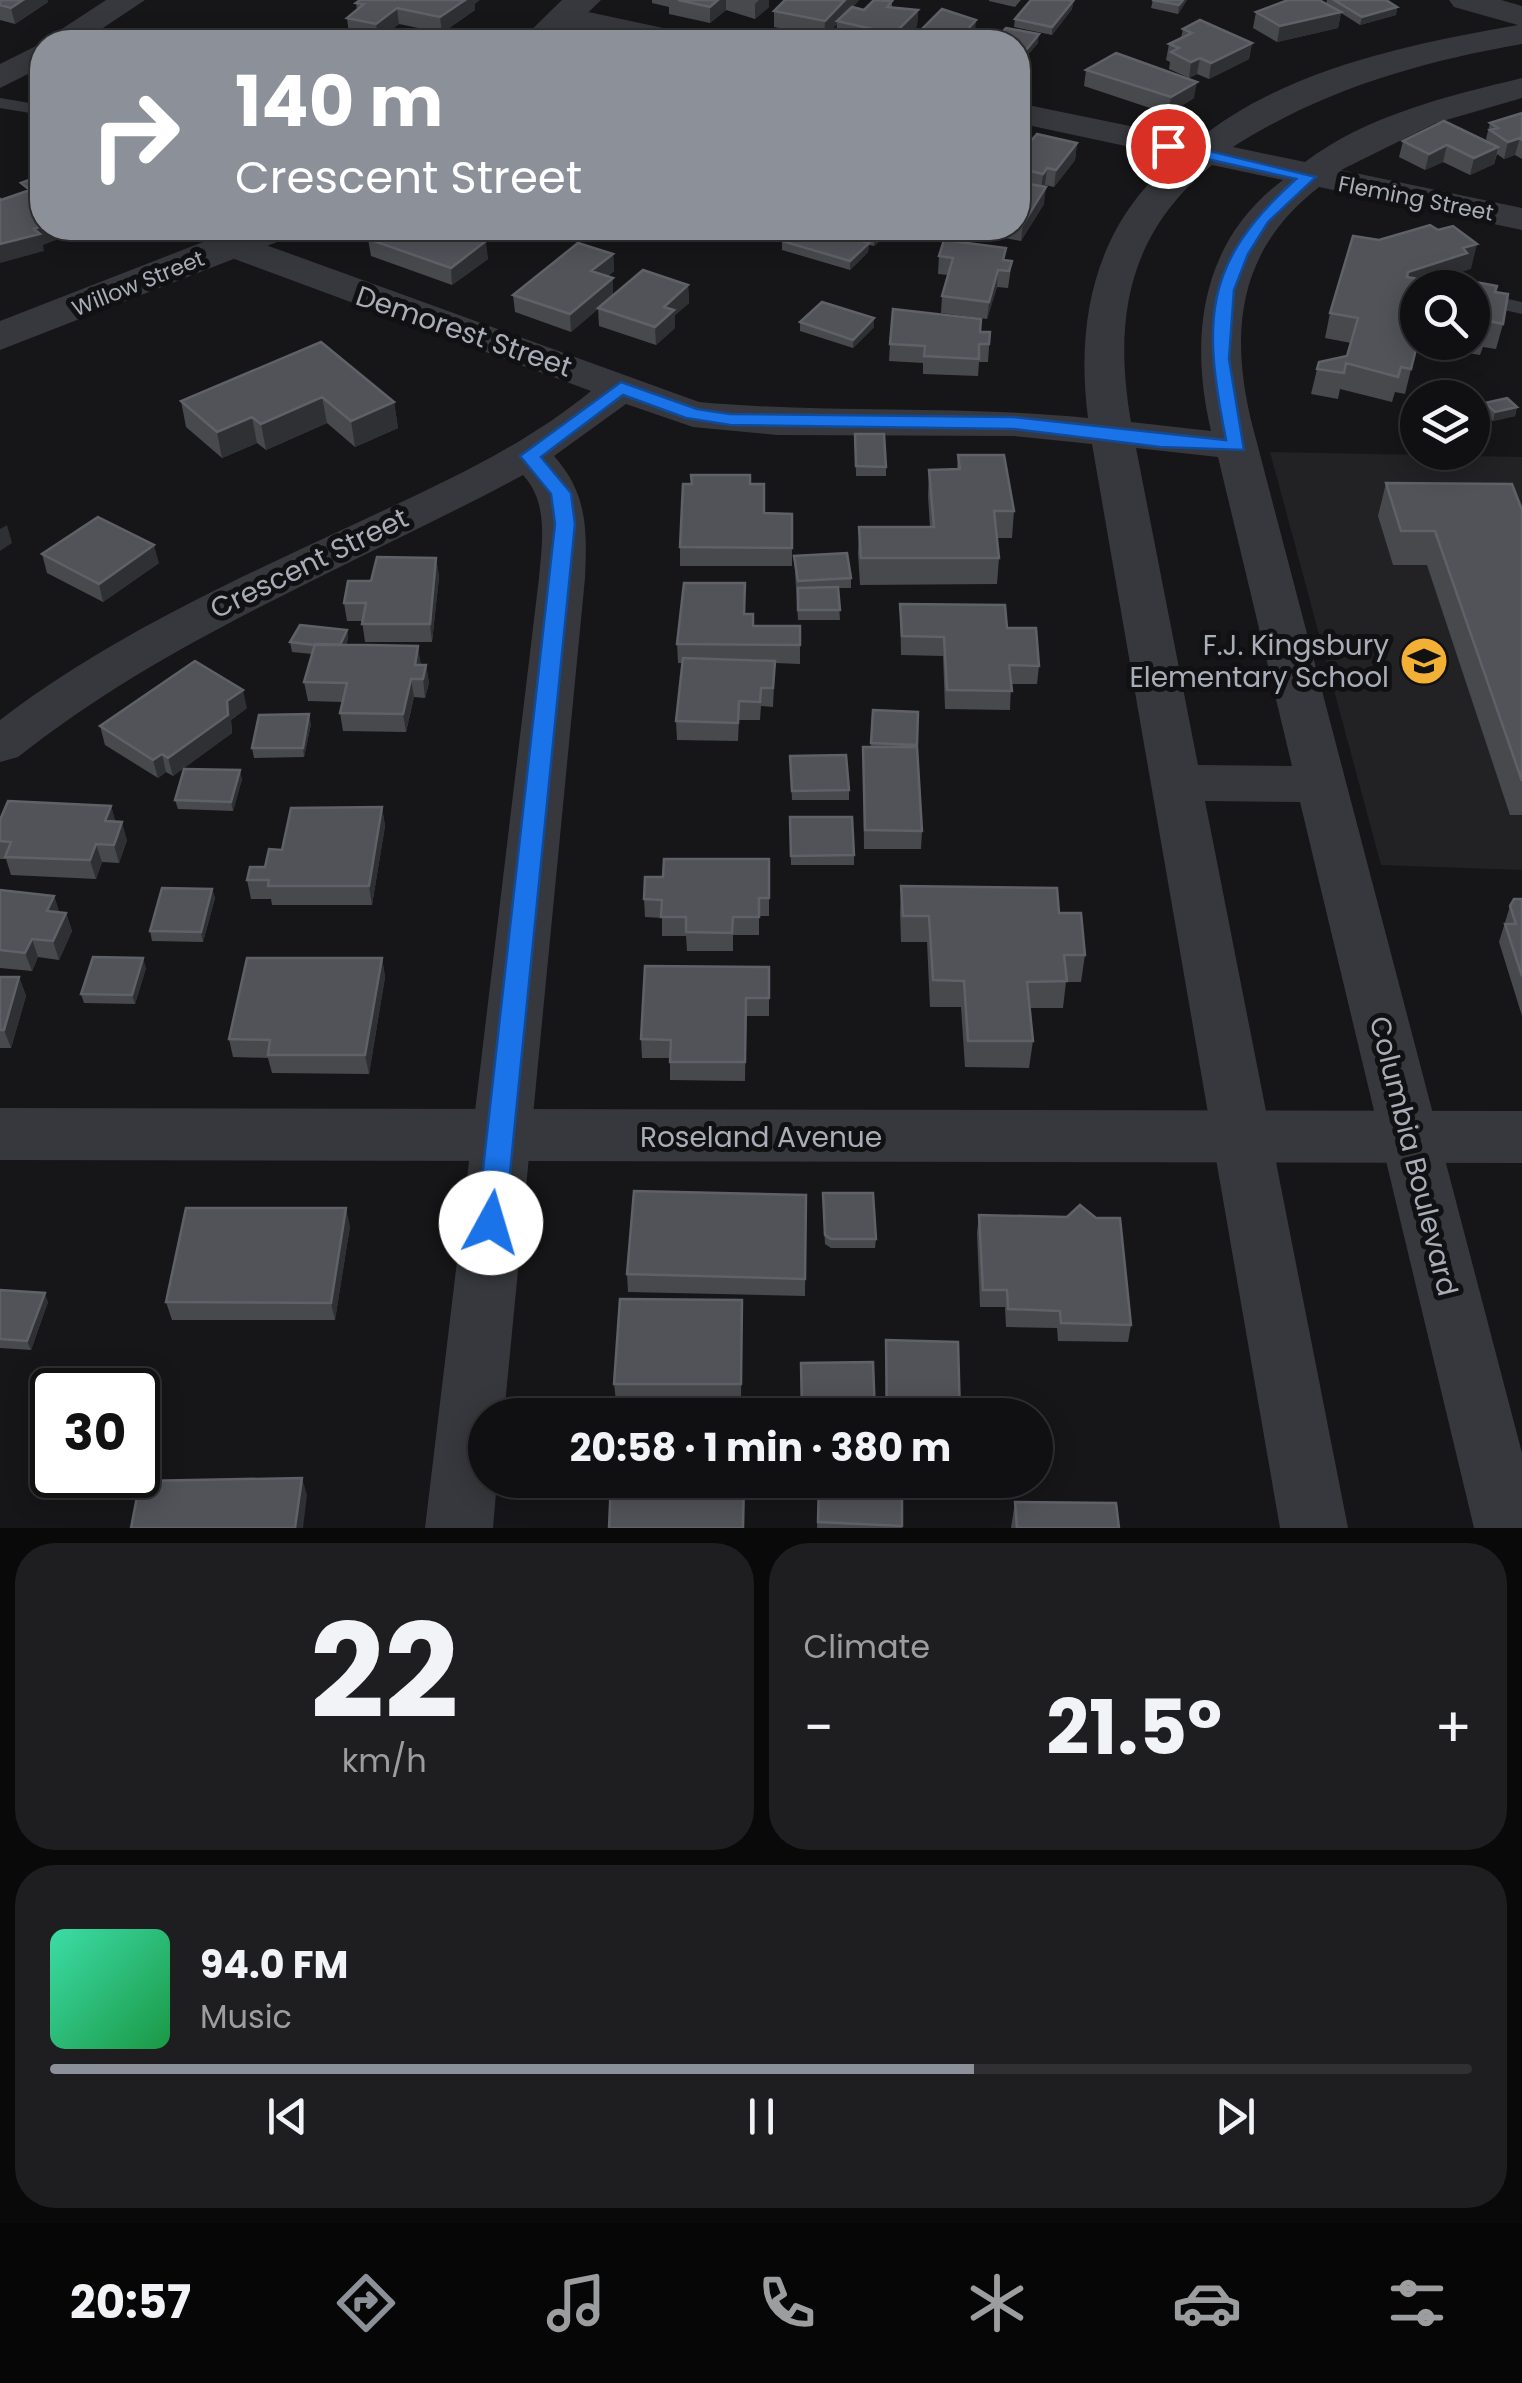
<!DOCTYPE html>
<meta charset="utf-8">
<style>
:root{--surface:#101012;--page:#1e1e20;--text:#f1f3f6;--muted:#9c9d9f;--line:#303032;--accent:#8c9099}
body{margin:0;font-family:Poppins,sans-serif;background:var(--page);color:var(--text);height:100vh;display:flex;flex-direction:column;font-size:38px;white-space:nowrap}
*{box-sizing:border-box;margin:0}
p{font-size:32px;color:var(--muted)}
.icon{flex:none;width:55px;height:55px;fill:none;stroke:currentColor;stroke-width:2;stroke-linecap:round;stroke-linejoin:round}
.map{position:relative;height:1528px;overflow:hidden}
.side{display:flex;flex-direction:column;gap:15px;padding:15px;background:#09090a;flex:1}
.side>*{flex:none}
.guide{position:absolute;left:30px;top:30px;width:1000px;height:210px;border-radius:40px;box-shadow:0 5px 25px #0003,0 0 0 2px var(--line);background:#8c9099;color:#fff;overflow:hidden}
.fabs{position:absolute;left:1400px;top:270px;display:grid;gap:20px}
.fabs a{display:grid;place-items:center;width:90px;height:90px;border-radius:50%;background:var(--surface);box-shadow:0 5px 25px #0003,0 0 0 2px var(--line);font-size:50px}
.speed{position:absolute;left:30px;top:1368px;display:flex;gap:20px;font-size:50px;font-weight:700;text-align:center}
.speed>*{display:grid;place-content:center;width:130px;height:130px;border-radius:50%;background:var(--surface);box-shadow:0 5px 25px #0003,0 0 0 2px var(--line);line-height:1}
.speed .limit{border:5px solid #111;border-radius:15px;background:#fff;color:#111}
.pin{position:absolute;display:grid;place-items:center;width:85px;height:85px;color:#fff;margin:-42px;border:5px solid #fff;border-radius:50%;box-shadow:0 2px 10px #0007}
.me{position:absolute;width:110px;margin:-55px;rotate:6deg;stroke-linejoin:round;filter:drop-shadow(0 0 8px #0008)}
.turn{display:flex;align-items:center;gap:35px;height:210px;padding:0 40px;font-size:45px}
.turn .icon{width:130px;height:130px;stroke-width:2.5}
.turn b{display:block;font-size:70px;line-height:85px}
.big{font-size:75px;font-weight:700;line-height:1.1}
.side .tile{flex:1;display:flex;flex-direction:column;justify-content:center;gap:15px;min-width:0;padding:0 35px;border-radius:40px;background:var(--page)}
.side .dial{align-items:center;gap:0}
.dial b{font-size:130px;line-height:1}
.song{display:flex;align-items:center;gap:30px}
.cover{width:120px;height:120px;border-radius:15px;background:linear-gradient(135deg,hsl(160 70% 55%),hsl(140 70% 35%))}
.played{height:10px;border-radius:5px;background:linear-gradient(90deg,var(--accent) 65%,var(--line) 65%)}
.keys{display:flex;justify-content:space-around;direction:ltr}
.heat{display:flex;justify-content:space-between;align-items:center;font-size:55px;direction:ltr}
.side .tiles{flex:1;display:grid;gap:15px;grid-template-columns:1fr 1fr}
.tile:last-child{grid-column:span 2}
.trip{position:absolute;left:468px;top:1398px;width:585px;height:100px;border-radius:50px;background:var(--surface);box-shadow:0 5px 25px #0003,0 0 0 2px var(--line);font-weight:700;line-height:100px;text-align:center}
.menu{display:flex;height:160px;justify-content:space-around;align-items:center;background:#060607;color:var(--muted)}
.menu .icon{width:70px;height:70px}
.menu .active{color:var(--accent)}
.menu b{font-size:45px;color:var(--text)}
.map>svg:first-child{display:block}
</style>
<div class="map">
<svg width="1522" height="1528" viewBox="0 0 1522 1528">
<rect width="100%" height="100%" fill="#161618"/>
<path fill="#222225" d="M1270,452l252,5v413l-141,-5z"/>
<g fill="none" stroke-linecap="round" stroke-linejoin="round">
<path fill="#37383d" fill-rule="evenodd" d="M0,98l42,7v10l-42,-7z
M1484,294l38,8v12l-45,-10v-8z"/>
<path fill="#37383d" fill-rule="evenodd" d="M106,0h39l-63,42h-40z
M1449,0h52l21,6v38c-103,18 -200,46 -289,103l72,15c62,-47 143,-66 217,-84v20l-86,25 -95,47 181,38v22l-203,-43c-81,63 -90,143 -67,237l270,1029v75h-48l-174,-726 -95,-1 143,727h-68l-188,-1084 -78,-8 -237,-1 -84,-8 -67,-23 -72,52c34,38 33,74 31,122l-81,837h-19v65h12l-4,48h-68l114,-950c3,-35 10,-75 -16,-103 -171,92 -351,160 -505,282l-18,5v-42c106,-81 226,-136 346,-192 85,-40 172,-77 245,-137l-373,-138 -6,-8 6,-8h26l455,165c130,12 260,3 389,16 -13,-100 8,-195 89,-261l-159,-34v-20l180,37c87,-71 212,-96 320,-115l-64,-18zM1212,165l71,15c-83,62 -94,157 -72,251l-80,-9c-18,-104 -3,-188 81,-257zM1136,448l82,9 74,309 -94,-1z
M565,7l131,28 5,7h-62l-86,-18 -4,-7z
M42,43v24l-42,21v-24z"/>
<path fill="#37383d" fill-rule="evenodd" d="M562,0h39l-43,42h-39z
M239,228h57l-6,9 -290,113v-29z
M0,1108l1522,3v52l-1522,-3z"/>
</g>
<path fill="#47494d" d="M0,0h47l1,2 -33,22 -15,-4z
M652,0h117v7l-14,12 -29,-9 -16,13 -41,-9v-7l-17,-4z
M785,0h74l-6,7 11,3 28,-9v7l26,2 -1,16 -16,16h-43l-22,-5 1,-13 -13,13 -50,-10v-16z
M989,0h32l-6,7 -26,-6z
M1153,0h34l-9,14 -27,-6z
M1285,0h34l7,4 1,-4h59l11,7 -1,8 -36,10 -19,-12 -3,15 -61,14 -24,-14 3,-16 30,-11z
M1073,1l-1,8 -20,26 -38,-8 1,-8z
M356,3l119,1v6l-33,23 -43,-9 -21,16 -29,-6 -2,-16 10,-8z
M1183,29l69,14 -3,16 -40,20 -12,-5 -8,4 -20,-9 1,-7 -4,-2 3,-16 12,-6z
M1018,42l20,1 -13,15 -7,-1z
M1086,70l108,28 -26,16 -84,-28z
M1522,113v46l-7,-4 -11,4 -7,-5 -3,10 -24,11 -27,-13 -18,8 -26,-13 4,-16 85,1 -2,-3 4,-16z
M1018,137l13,4 46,2 -2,17 -21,27 -9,-2 -1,2v17l-23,37 -27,-5v-5l-13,-3h37z
M122,228h48l-12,7h-26z
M372,228l74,6h37l5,25 -36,26 -81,-29 -3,-17 5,-3z
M797,228h98l-21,18 -5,-1 -1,7 -18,18 -68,-20v-9z
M613,254l1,17 -7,6 6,18 75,-10 1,18 -14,12v13l-19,17 -57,-19 -1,-17 -27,23 -56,-20 -2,-17z
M939,256l73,5 -4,27 -11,-1 -10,32 -46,-6 1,-17 6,-21 -10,-1z
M1471,269l-8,2 -2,7 -17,6 -26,4v53l-13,53 -10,-2 -3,10 -52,-13 -2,10 -27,-5 6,-25 30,-13 4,-13 -26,-5 5,-25z
M1472,288l23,4 8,32 -7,25 -13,-2 -3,8 -30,-5 2,-8h20z
M874,318v9l-21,21 -53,-17v-9z
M980,332h10l-2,30h-9l-1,14 -55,-2v-11l-34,-2 1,-17z
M321,342l73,60 4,26 -43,19 -28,-24 -61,27 -9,-7 -35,15 -36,-31 -5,-26z
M1485,403l32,4 -2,9 -22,5 -11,-9z
M855,434l31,33v9h-30z
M958,455l56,56 -2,27h-15l2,20 -2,26 -137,1 -2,-32 1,-26h71l-2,-31 1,-26 28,-1z
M1386,483l136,27v305h-12l-83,-250h-34l-15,-49z
M750,484l14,29 28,1v52h-112v-19z
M42,554l117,9 -56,39 -56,-29z
M794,556l57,22v10h-13l2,32h-42z
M436,558l3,19 -7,65h-67l-3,-21h-15l-3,-18z
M900,604l107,24 32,38 -2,18h-26l-1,26 -65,-1 -2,-53 -42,-1z
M745,614l8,12h47v38l-25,-1 -2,44 -12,-1 -1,14h-21l-1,21 -61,-1 -1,-19 7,-58h-5l-1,-19z
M347,630l1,9 -2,6 80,20 3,18 -4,15 -11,-1 -8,35 -63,-1 -3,-18 3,-11 -35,-1 -4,-19 8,-28 -20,-2 -2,-10z
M247,708l-16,12 1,13 -59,43 -7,-4 -8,6 -53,-33 -5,-19z
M873,710l45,2 -1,37 5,82 -1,18h-57l-1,-102h8z
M311,724l-7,33 -50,1 -2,-10z
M790,765l59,25v10h-57z
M242,779l-9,32 -55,-2 -3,-9z
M111,806l4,15 12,19 -8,23 -17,-1 -6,17 -85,-4 -5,-16h-6v-39z
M382,807l3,19 -13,79h-100l-1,-6h-20l-4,-19 18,-13 17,-17z
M790,817l64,38v10h-63z
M769,859v57h-10v19h-26v16h-46l-1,-15h-24v-18l-17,-1 -1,-18 19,-22z
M901,886l158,27 26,42 -4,27h-15l-3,26h-33l3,33 -4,27 -64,-1 -4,-60h-31l-3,-65h-26l-1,-29z
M212,889l3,9 -12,44 -51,-1 -2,-10z
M0,890l54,6 5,16 7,1 6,18 -13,29 -21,-3 -6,14 -32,-3z
M1522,899v117l-23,-74 11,-36z
M382,958l3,19 -16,97 -97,-1 -4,-15 -35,-1 -4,-18z
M769,967v49h-23l-1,65 -75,-1v-22h-28l-1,-19z
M146,968l-11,36 -51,-1 -3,-9z
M0,977h19l7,19 -15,52h-11z
M806,1195l-1,101 -177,-4 -1,-18z
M823,1202l53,37 -1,9h-44l-6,-4z
M979,1215l152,110 -3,17 -70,-1 -1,-13 -51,-1 -1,-20h-25l-3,-74z
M350,1226l-15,94h-163l-6,-18z
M0,1290l48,12 -17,48 -31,-2z
M742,1300l-1,102 -125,-1 -2,-17z
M886,1340l74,75h-75z
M819,1480h83v48h-85z
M1015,1502l104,26h-108z"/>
<path fill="#2f3033" d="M23,0h24l1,2 -33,22 -4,-16z
M465,0h15l-5,4v6l-33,23 -2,-16z
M718,0h8v10l-16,13v-16z
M759,0h10v7l-14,12v-15z
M845,0h14l-20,22 -2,-1v3l-13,13 1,-16z
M1183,0h4l-9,14 1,-9z
M1073,1l-1,8 -20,26v-8z
M1397,7l-1,8 -36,10 2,-8z
M397,8l2,16 -21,16 -2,-16z
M918,10l-1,16 -16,16h-7v-8z
M1341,12l-3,16 -61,14 3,-16z
M976,20l-1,16 -6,6h-13z
M1039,34l-1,9 -13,15 1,-8z
M1252,43l-3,16 -40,20 2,-16z
M1200,58l-3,16 -8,4 2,-16z
M1197,82l-3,16 -26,16 3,-17z
M1520,138l-5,17 -11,4 4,-17z
M1077,143l-2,17 -21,27 2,-17z
M1447,145l-4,17 -18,8 4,-16z
M1498,147l-4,17 -24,11 4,-17z
M1047,168l-2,17 -4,6 2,-17z
M1046,187l-2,17 -23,37 2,-17z
M42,226v2h20l2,9 -21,8 1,6 -44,12v-19z
M156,228h14l-12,7z
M841,228h5v9l-6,4z
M876,228h19l-21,18v-17z
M483,234l1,9 2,-2 2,18 -36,26 -1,-17z
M869,243l-1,9 -18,18v-9z
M1477,244l-6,25 -8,2 -2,7 -59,19 6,-25z
M613,254l1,17 -22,18 -1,-18z
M998,270l-1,17 -10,32 2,-17z
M613,278v18l-42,36 -1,-18z
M688,285l1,18 -14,12v13l-19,17 -1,-18 9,-20z
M874,318v9l-21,21v-8z
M322,397l5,26 -61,27 -5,-26z
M394,402l4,26 -43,19 -4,-26z
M1517,407l-2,9 -22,5 2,-9z
M252,417l5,26 -35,15 -5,-26z
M7,525l5,18 -12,8v-22z
M154,545l5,18 -56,39 -4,-18z
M436,558l3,19 -7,65 -2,-18z
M347,630l1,9 -7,18 -2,-10z
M418,646l3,19h-6z
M426,665l3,18 -4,15 -2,-19z
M411,679l3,18 -8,35 -3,-18z
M243,690l4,18 -16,12 1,13 -59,43 -5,-18 59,-57z
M309,714l2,10 -7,33 -1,-9z
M162,754l4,18 -8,6 -5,-18z
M240,770l2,9 -9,32 -2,-9z
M111,806l5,18 -11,-3z
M382,807l3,19 -13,79 -3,-19z
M122,822l5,18 -8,23 -5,-18z
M96,844l6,18 -6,17 -6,-19z
M212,889l3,9 -12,44 -2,-10z
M54,896l6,18 -13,-3z
M66,913l6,18 -13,29 -6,-19z
M32,939l6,18 -6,14 -7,-18z
M143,958l3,10 -11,36 -3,-9z
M382,958l3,19 -16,97 -4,-19z
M19,977l7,19 -15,52 -7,-18z
M346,1208l4,18 -15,94 -4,-17z
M45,1293l3,9 -17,48 -4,-9z
M302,1478l5,17 -4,33h-8z"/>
<path fill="#525359" stroke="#5f6168" stroke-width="2.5" d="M0,0h23l-12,8 -11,-3z
M360,0h105l-25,17 -43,-9 -21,16 -29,-6 17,-14 -8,-1z
M678,0h40l-8,7z
M785,0h60l-20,21 -51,-10z
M874,0l18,1 -5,6 31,3 -24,24 -57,-13 15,-14 12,3z
M1031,0h37l5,1 -21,26 -37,-8z
M1152,0h31l-4,5z
M1288,0h31l22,12 -61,14 -24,-14z
M1334,0h52l11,7 -35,10z
M942,9l34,11 -20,22h-24l-19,-4z
M1200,20l52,23 -41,20 -11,-5 -9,4 -20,-10 8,-4 -10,-4 23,-11 -9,-4z
M1006,28l33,6 -13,16 -8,-2v-6h-25z
M594,35l35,7h-42z
M1116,53l81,29 -26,15 -85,-27z
M1522,113v27l-2,-2 -12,4 -18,-12 8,-2 -8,-5z
M1444,121l54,26 -24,11 -27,-13 -18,9 -26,-13z
M1037,134l40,9 -21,27 -9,-2 -4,6 -25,-6v-31l13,4z
M40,176l2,3v17l-9,-7 -3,1 -9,-7z
M1018,182l28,5 -23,37 -5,-1z
M33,189l9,7v5l-2,2 2,3v20l-8,3 6,5 -40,10v-45l1,1z
M1430,225l8,5 15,-4 24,18 -14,4 4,5 -59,19 -1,5 58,11h-47v23l-13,-4 -4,14 17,3v17l-7,28 -10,-2 -3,10 -52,-14 -2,10 -27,-4 2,-7 28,-6 11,-38 -28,-5 23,-77 26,4z
M372,228h56l18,6 7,-5 14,5 5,-4 11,4 -6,4 9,3 -35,27 -83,-29 12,-8z
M797,228h18l54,15 -19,18 -68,-20z
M944,240l62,8 -3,12 9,1 -3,10 -11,-1 -9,32 -47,-6 11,-38 -14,-2z
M578,243l35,11 -22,17 22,7 -43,36 -57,-19z
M643,270l45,15 -24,22 10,3 -19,17 -57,-19z
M1470,281l27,5 -2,6 13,2 -5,30 -14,-3 -2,8 -15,-2v-39h-4z
M822,302l52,16 -21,22 -53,-18z
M893,309l88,10 -1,13h10l-1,12h-10v15l-55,-3 1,-10 -35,-2z
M321,342l73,60 -43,19 -29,-24 -61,27 -9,-7 -35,15 -36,-31z
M1507,398l10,9 -22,5 -10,-9z
M855,434h29l2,33 -30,-1z
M958,455h46l10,56h-20l5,47h-138l-2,-31h75l-5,-57 31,-1z
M691,475h59v9h14v29l28,1v34l-112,-1 3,-63h9z
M1386,483l126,1 10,26v271l-87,-250h-34z
M98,517l56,28 -55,39 -57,-30z
M847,553l4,25 -53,3 -4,-25z
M377,557l59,1 -6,66h-68l4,-21h-22l4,-22h23z
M684,583h61l-1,31h9v12h47v19l-123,-1z
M838,587l2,23h-42v-22z
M900,604l105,1 2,23h29l3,38 -30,-1 3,26 -65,-1 -3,-53 -42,-1z
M300,625l47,5 -7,15h-26l-24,-3z
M315,644l103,2 -3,19h11l-3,14h-12l-8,35 -63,-1 7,-30 -43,-1z
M683,658l92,3 -2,27h-12l-1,14 -21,-1 -1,22 -62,-2z
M195,661l48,29 -16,11 1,14 -60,43 -6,-4 -9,6 -53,-34z
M873,710l45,2 -1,33 -46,-2z
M309,714l-6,34h-51l7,-33z
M863,747h54l5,84 -57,-1z
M846,755l3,35 -57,1 -2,-35z
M184,769l56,1 -9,32 -56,-2z
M8,801l103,5 -6,15 17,1 -8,23 -18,-1 -6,16 -85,-3 6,-15 -11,-1v-21z
M382,807l-13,79h-101l1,-6h-22l3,-13h15l4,-18 13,1 9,-42z
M790,817h62l2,38 -63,1z
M664,859h105v39h-10v19h-26l-1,16 -46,-1v-15h-25l1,-17 -18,-1 1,-22h18z
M901,886l156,2 2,25h22l4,42h-21l3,26 -40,1 6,59h-65l-4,-60 -31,-1 -4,-64h-26z
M162,888l50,1 -11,43 -51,-1z
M0,890l54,6 -7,15 19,2 -13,28 -21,-2 -7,14 -25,-3z
M1514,899h8v77l-17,-52h11l-6,-18z
M93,957l50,1 -11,37 -51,-1z
M247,958h135l-17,97h-97l2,-15 -41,-1z
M645,966l124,1v31h-23l-1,64h-75l1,-22 -30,-1z
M0,977h19l-15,53h-4z
M634,1191l172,4 -1,84 -178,-5z
M823,1193h50l3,46h-45l-6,-4z
M1080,1205l16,13h24l11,107 -70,-2 -1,-12 -52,-2 -1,-19h-24l-4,-75 88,2z
M186,1208h160l-15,95 -165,-1z
M0,1290l45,3 -18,48 -27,-2z
M620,1299l122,1 -1,84h-127z
M886,1340l72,2 2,73h-73z
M873,1362l2,53h-73l-1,-52z
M302,1478l-7,50h-164l9,-47z
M614,1480h130l-1,48h-134l2,-47z
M819,1480h83v46l-84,-4z
M1015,1502l101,1 3,25h-102z"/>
<path fill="#1a73e8" stroke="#114b97" stroke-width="2.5" d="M1168,141l148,36 -48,45 -20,32 -14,36 -5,69 15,91 -84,-3 -146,-18 -284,-4 -44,-7 -63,-23 -82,62 30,36 4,31 -70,699 -4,8h-19l-5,-8 78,-699 -4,-30 -31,-38 101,-74 76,27 33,5 284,3 212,23c-23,-118 -25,-176 70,-261l-134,-30 -2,-3z"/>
<defs>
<g id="school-disc" transform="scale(2.5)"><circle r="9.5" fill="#f2b134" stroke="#111113"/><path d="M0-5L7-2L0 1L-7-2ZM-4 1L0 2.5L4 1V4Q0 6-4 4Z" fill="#111"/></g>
</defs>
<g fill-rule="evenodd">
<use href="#school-disc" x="1424" y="661"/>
</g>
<g text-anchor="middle" stroke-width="10" stroke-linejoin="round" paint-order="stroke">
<g font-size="22" fill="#a8adb8" stroke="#111113">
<text transform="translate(1416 198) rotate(11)" y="8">Fleming Street</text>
<text transform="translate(138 283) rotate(-22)" y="8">Willow Street</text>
</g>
<g font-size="28" fill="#a8adb8" stroke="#111113">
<text transform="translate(464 331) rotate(19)" y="10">Demorest Street</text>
<text transform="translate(309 563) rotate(-26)" y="10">Crescent Street</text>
<text x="761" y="1147">Roseland Avenue</text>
<text transform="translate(1414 1156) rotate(76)" y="10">Columbia Boulevard</text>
</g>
<g font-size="28" fill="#a8adb8" stroke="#111113" text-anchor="end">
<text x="1389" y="655">F.J. Kingsbury<tspan x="1389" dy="32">Elementary School</tspan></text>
</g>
</g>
</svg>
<div class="fabs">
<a><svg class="icon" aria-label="search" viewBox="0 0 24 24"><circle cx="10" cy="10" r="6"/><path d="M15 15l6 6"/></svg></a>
<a><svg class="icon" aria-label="layers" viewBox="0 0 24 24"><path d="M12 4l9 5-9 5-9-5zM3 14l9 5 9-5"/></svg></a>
</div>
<div class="speed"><div class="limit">30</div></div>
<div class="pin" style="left:1168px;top:146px;background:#d93025"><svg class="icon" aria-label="arrive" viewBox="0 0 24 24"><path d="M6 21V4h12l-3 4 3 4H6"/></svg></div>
<svg class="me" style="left:491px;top:1223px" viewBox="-20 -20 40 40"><circle r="19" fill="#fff"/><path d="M0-13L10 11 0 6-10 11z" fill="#1a73e8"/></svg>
<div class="trip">20:58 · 1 min · 380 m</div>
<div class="guide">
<div class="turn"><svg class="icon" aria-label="right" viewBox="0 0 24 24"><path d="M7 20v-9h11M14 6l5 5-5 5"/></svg><div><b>140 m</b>Crescent Street</div></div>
</div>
</div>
<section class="side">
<div class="tiles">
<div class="tile dial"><b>22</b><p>km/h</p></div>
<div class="tile"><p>Climate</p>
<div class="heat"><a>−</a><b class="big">21.5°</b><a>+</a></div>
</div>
<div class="tile">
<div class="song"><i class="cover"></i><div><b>94.0 FM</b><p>Music</p></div></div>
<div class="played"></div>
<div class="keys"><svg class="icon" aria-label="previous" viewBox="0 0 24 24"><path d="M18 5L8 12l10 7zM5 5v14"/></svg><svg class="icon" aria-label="pause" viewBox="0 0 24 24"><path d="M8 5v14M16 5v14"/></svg><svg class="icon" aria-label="next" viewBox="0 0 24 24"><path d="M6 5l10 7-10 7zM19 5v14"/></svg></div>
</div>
</div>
</section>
<nav class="menu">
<b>20:57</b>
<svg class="icon active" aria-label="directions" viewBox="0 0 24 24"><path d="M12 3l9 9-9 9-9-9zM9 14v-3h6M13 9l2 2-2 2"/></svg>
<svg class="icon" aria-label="music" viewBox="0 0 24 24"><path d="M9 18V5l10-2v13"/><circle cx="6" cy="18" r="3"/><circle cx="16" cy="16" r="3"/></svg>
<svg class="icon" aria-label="phone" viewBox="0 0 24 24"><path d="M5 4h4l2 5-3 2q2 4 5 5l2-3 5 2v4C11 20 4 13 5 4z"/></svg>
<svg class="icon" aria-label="climate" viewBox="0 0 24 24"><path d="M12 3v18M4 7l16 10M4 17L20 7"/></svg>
<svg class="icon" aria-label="car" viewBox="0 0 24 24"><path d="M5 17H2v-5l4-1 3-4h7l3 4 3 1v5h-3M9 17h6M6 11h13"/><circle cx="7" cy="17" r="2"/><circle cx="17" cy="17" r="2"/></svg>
<svg class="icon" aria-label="filters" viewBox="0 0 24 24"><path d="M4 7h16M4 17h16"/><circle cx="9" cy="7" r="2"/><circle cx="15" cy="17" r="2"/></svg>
</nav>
